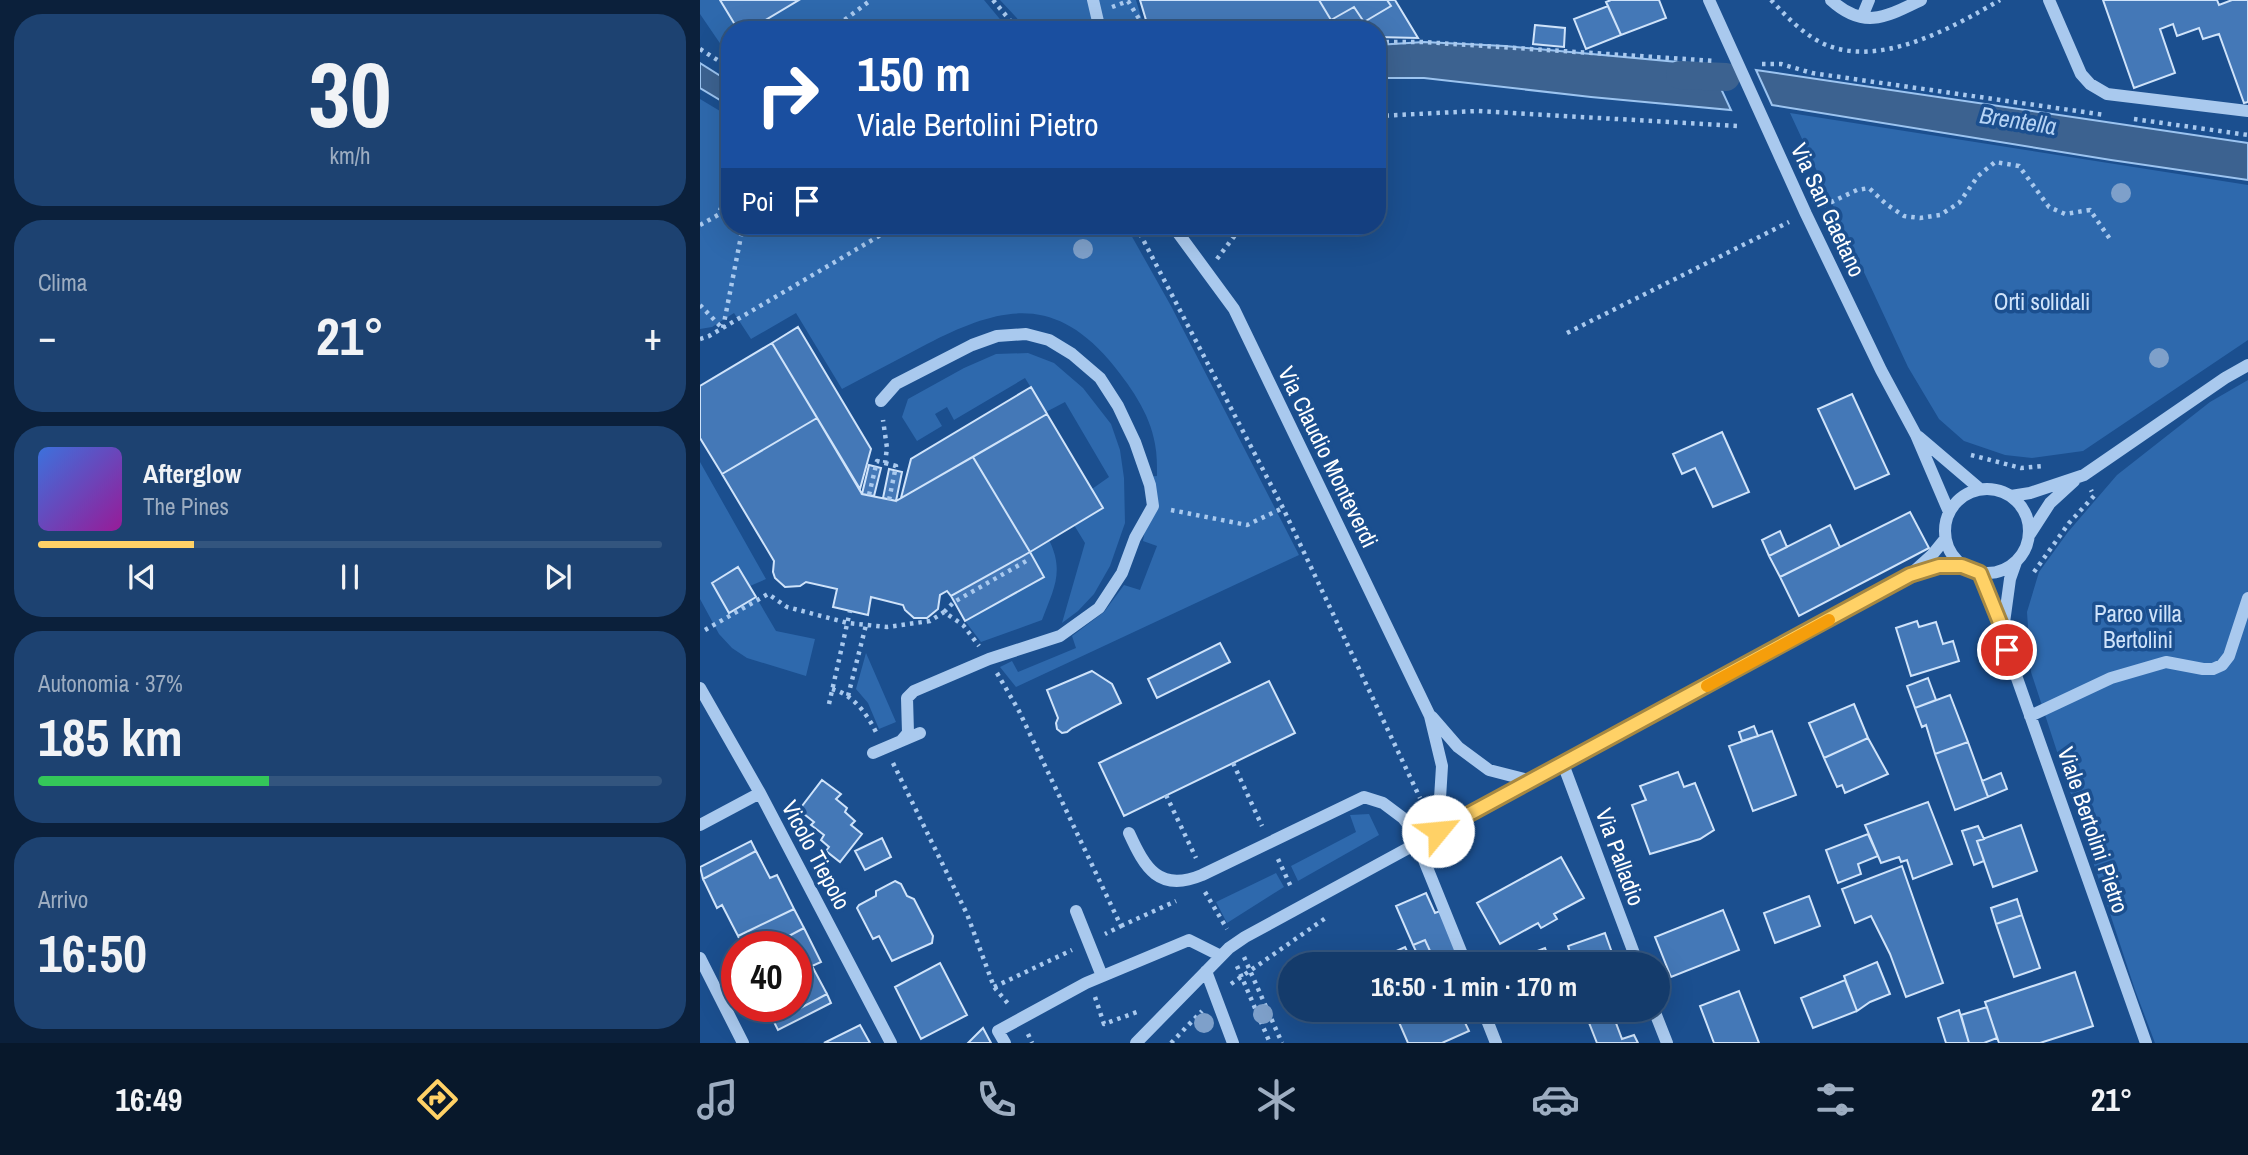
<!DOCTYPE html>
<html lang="it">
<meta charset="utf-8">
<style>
:root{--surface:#143b6b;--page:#1d4271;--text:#f1f3f6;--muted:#9dadc1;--line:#33557e;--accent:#ffd166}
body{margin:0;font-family:"Archivo Narrow",sans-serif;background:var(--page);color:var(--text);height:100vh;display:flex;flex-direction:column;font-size:26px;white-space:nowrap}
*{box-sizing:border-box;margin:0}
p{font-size:23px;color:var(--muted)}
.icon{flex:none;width:38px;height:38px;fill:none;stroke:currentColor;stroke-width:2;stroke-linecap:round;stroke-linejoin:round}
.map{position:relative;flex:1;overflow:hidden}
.drawer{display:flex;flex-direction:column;gap:14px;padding:14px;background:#0b203b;width:700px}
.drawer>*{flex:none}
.guide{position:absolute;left:21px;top:21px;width:665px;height:214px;border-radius:28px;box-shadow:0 7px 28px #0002,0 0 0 2px var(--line);background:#1a4fa0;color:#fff;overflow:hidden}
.speed{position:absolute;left:21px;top:931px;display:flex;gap:14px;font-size:35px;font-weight:700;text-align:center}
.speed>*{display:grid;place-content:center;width:91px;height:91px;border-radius:50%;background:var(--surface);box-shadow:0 7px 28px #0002,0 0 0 2px var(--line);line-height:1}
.speed .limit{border:10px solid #d22;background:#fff;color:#111}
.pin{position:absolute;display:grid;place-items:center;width:60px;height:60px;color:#fff;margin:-30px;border:4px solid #fff;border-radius:50%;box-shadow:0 2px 7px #0007}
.me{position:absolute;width:77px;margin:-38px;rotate:62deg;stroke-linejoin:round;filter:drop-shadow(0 0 5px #0008)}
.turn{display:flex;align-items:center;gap:24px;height:147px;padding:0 21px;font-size:32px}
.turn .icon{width:91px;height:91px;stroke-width:2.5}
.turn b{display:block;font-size:49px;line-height:60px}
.then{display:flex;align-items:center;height:66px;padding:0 21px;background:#0003;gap:14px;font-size:26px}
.big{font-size:52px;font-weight:800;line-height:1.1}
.drawer .tile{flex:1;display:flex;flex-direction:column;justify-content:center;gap:10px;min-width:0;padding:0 24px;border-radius:28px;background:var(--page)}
.drawer .dial{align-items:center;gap:0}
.dial b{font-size:91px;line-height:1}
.song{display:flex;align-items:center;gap:21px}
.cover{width:84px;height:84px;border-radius:10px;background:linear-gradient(135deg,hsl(220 70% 55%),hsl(300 70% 35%))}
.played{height:7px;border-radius:4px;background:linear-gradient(90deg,var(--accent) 25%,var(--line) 25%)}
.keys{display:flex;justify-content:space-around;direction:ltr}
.heat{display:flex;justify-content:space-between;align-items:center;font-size:38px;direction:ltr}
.charge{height:10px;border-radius:5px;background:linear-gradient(90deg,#34c759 37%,var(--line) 0)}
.trip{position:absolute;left:578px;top:952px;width:392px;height:70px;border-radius:35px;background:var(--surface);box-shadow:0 7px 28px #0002,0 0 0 2px var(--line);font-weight:800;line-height:70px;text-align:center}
.tab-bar{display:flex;height:112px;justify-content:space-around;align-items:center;background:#08182b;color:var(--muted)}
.tab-bar .icon{width:49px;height:49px}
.tab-bar .selected{color:var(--accent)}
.tab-bar b{font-size:32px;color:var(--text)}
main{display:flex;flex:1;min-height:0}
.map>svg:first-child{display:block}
</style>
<main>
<section class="drawer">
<div class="tile dial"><b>30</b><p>km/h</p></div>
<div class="tile"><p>Clima</p>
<div class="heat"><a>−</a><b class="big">21°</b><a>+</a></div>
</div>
<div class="tile">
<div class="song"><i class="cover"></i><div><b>Afterglow</b><p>The Pines</p></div></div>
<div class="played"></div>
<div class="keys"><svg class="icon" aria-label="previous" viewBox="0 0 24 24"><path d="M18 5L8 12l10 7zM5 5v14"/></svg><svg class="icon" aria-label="pause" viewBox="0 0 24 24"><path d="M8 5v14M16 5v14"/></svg><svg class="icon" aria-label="next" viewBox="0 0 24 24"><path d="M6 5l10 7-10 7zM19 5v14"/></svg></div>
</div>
<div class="tile"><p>Autonomia · 37%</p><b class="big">185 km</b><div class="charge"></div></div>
<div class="tile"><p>Arrivo</p><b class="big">16:50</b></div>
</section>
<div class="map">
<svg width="1548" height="1043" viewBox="0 0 1548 1043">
<rect width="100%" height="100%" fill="#1b4f8f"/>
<path fill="#2e69ad" d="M0,0h284l25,30h-279v28l-30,-44z
M300,0h136l9,30h-117z
M0,99l30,18v109h396l45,80 128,249 -283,132 -16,-20 12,-6 6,11 58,-24 -4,-12 32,-24 20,-27 16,5 17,-44 -14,-5 6,-34 -3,-30 11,-1c0,-11 0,-22 -2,-32 -5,-31 -26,-60 -46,-84 -58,-67 -112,-52 -182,-16 -28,15 -57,30 -85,45l-46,-76 -45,26 -17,-26 -22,14 -12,2z
M1090,113l458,72v155l-165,111 -51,7 -27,-3 -41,-14 -25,-22 -31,-52z
M328,353l26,10 29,25 28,36 9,26 4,28 1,45 -15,43 -16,28 -16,17 -16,12 23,-80 -11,-18 29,-17 -11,-19 17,-12 -44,-75 -19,10 -21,-34 -71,42 -7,-13 -12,7 7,12 -25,15 -15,-24 6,-18 56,-31 32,-14z
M1548,380v663h-93l-20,-53 -104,-318 -4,-60 12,-40 29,-40 49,-57 93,-73z
M0,462l66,117 -16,7 -12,-19 -26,16 17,29 27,-15 20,34 39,8 -9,37 -59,-18 -15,-10 -13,-14 -19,-35z
M349,540c16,32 4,50 -7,80l-61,22 -16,-21 79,-44 -14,-25z
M166,653l30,69 -17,7 -11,-26 -12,-14z
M669,814l10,21 -81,46 -7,-15 65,-34 -6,-17z
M576,873l8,14 -57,36 -11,-21z"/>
<path fill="#3c6290" stroke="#9cc4f0" stroke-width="2" d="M724,42l81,4 205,19 21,45 -140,-13 -167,-19h-47v-33z
M0,63l30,19v24l-30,-18z
M1056,70l492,73v37l-137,-20 -339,-55z"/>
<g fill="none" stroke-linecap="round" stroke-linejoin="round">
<path stroke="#3c6290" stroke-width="28" d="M980,75l46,2"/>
</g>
<path fill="#4478b7" stroke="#cfe3fa" stroke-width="2" d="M20,0h79l-50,30h-3l-4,-6 -5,4z
M440,0h255l23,38 -41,-1v-7h-228z
M619,0h68l4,6 -27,16 -10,-15 -23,13z
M911,0h48l7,18 -45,17 -15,-33z
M1403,0h114l2,5 13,-5h16v102l-4,1 -25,-69 -16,5 -4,-11 -22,8 -4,-12 -13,5 15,44 -41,15z
M908,6l13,29 -35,14 -12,-30z
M835,25l30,3 -1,19 -31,-3z
M98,327l73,122 -11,40 -88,-146z
M72,343l45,75 -95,56 -22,-36v-52z
M331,387l16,27 -146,84 10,-39z
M1152,394l37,80 -34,15 -37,-80z
M347,414l56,94 -73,44 -57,-95z
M117,418l45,76 34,7 77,-44 57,95 -79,44 -4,-5 -7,4 -2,14 -11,9h-13l-9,-8 -2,-5 -32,-8 -3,18 -35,-8 4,-18 -31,-7 -6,4 -15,1 -10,-9 -2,-6 1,-11 -52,-87z
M1022,432l27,60 -36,15 -18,-39 -13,6 -9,-20z
M169,465l12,3 -7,28 -12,-2z
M189,469l13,3 -6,29 -13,-3z
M1210,512l19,36 -130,68 -19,-39z
M1130,525l10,22 -60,30 -11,-21z
M1080,531l7,16 -18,9 -7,-16z
M330,552l14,25 -79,44 -14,-25z
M38,567l18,30 -27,16 -17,-30z
M1217,621l2,6 17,-5 7,22 10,-3 6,20 -48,15 -15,-48z
M520,643l10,19 -73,36 -9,-19z
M392,671l20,13 9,19 -49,25 -5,4 -5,1 -5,-4 -1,-6 2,-5 -11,-28z
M1228,678l8,22 -21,8 -8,-22z
M569,681l26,52 -171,83 -25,-53z
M1250,695l18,47 -33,12 -9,-29 -4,2 -7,-19z
M1154,704l14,34 -44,20 -15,-35z
M1054,726l4,10 -16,5 -3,-9z
M1072,731l24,64 -43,16 -24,-65z
M1168,738l20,36 -43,19 -3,-8 -5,2 -13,-29z
M1268,742l20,55 -33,13 -20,-56z
M978,772l6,15 11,-4 19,47 -14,9 -50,15 -18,-49 14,-5 -6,-14z
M1301,773l6,16 -19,8 -6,-16z
M122,780l19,14 -5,5 11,9 -2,4 10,9 -4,4 11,9 -22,28 -14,-11 3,-4 -8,-7 3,-5 -13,-10 3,-3 -15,-12z
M1228,802l24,62 -39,15 -6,-19 -6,2 -2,-5 -18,6 -16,-38z
M1321,825l16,46 -44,16 -16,-46z
M1278,826l6,13 -7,2 7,20 -10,4 -12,-34z
M1168,834l10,22 -20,8 3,10 -23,9 -12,-33z
M182,838l9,19 -26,13 -10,-19z
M51,841l5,10 -53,28 -3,-12z
M56,851l14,27 7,-3 17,34 -56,27 -16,-31 -5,3 -14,-29z
M861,857l23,41 -30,16 3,5 -16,9 -3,-5 -38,21 -23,-41z
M1202,866l41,117 -37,14 -16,-43 -19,-38 -16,7 -13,-34z
M195,881l6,3 6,12 7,3 19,37 -1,7 -40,18 -13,-25 -6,3 -16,-31 2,-3 17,-9v-5z
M726,893l9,20 5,-2 24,53h-28l-11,-24 -12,5 -17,-39z
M1109,896l11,30 -45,17 -11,-30z
M1317,899l5,16 -26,9 -5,-16z
M94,909l10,19 -36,19h-25l-5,-11z
M1023,910l16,40 -68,27 -16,-40z
M1322,915l18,53 -26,9 -18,-53z
M104,928l17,34 -9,4 15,28 -53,28 -8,-16h30v-59h-28z
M905,933l11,31h-42l-6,-18z
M725,940l11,24h-14l-9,-19z
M705,947l8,17h-40l-1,-2z
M845,948l6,16h-48z
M1177,962l13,32 -20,8 -13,9 -13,-35z
M240,963l27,52 -46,24 -26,-52z
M1375,972l18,54 -53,17h-41l-14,-41z
M1145,980l12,31 -44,17 -12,-30z
M1039,991l20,52h-45l-14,-37z
M127,994l4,9 -53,27 -4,-8z
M1287,1007l10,31 -13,5h-15l-8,-28z
M721,1010h38l10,21 -27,12h-34l-10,-23z
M884,1010h45l2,7 -15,6 6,16 12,-4 4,8h-41z
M1259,1010l10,33h-23l-8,-25z
M160,1025l10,18h-46z
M283,1028l8,15h-23z"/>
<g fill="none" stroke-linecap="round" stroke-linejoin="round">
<path stroke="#a9c9ee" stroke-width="4.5" stroke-dasharray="3.5 5" stroke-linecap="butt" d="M293,0l25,30
M1071,0c15,16 30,32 49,42 56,29 132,-14 180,-42
M412,7l16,-6 18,29
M131,30l40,-30
M368,30l12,-12
M677,42h46l293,19
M0,49l30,19
M1062,64h19l31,9 293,42
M677,116l100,-5 262,15
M1434,119l114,16
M1123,206l34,-16 12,-2 17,16 18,12 16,2 20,-3 19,-12 19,-27 17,-14 24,4 30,41 16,7 25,-4 22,32
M0,225l18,-10 12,-28
M436,226l147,282 137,290
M517,259l25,-33
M0,305l22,23
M23,328l20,-102
M867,333l222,-111
M0,339l9,-3 187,-110
M1271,455l50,13 23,-2
M185,463l11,3 -7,34
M169,495l8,-34 8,2 2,-15 -4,-28
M471,510l76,15 36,-17
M1334,572l35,-49 25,-27 -3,-6
M244,612l10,-10 74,-42
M5,630l63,-36 19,13 61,16 39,4 43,-6 14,-9 19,13 16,21
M297,673l22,38 102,215 -16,8
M132,689c22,6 35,25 45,45
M148,696l18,-71
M129,704l21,-93
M193,763l74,151 27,73 16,19
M533,763l29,63
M466,795l30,63
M578,859l14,30
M505,892l22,37
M421,926l55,-25
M544,957l38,86
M537,966l33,77
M531,984l96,-67
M294,987l78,-37
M395,997l9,27 33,-12
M328,1034l4,9
M471,1043l31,-32"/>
<path stroke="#a9c9ee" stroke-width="12" d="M393,0l7,30
M1009,0l97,214 75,156 35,65 33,77
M1131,0c33,30 55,17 90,0
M1349,0l32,74 9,10 17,10 141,17
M1162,17l7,-17
M473,226l61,83 196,407 12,50 -4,65
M181,401l15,-17 76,-39 25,-9 29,-2 23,6 23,14 28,24 18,28 17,36 15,43 3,21 -18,32 -13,35 -23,35 -39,28 -71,23 -75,32 -7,7 1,35 -6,7
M1219,437l61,52
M1245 531a42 42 0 1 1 84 0a42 42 0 1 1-84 0Z
M1311,496l19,-3 54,-18 141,-97 23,-13
M1330,534l20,-31 24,-22
M1212,573l20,-18 13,-16
M1280,573l23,57 7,-51 6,-17
M1303,630l4,20 139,393
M0,688l60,105 131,250
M1330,716l81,-38 55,-16 37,7h10l9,-4 7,-9 19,-58
M732,717l26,30 31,23 43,11
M173,753l47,-20
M863,764l75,200
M0,825l60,-32
M429,833c16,35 30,60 73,42l162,-78 19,6 20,15 8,10 55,136
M376,911l26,65
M0,958l43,85
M506,971l27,72
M783,1010l13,33
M954,1010l13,33
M305,1043l-7,-12 88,-48 103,-43 32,16
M436,1043l93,-95 16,-11 665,-362 29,-9h23"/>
</g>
<g fill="#7ea0ca">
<circle cx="1421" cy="193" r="10"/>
<circle cx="383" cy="249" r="10"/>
<circle cx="1459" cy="358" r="10"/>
<circle cx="563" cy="1014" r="10"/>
<circle cx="504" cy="1023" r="10"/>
</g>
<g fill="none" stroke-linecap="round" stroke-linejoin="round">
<g stroke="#a68842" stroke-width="18">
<path id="route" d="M738,831l472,-256 29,-9h23l18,7 23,57 4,20"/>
</g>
<use href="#route" stroke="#ffd166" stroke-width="12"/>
<path stroke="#f59e0b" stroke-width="12" d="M1007,686l122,-66"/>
</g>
<g text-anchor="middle" stroke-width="7" stroke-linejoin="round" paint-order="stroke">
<g font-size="23" fill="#fff" stroke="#1b4f8f">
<text transform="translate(1128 210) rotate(65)" y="8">Via San Gaetano</text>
<text transform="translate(628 457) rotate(64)" y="8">Via Claudio Monteverdi</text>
<text transform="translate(1393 830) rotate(71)" y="8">Viale Bertolini Pietro</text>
<text transform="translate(116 855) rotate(62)" y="8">Vicolo Tiepolo</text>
<text transform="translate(920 857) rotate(70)" y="8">Via Palladio</text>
</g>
<g font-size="23" fill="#cfe3fa" stroke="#1b4f8f">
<text x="1342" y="310">Orti solidali</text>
<text x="1438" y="622">Parco villa<tspan x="1438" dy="26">Bertolini</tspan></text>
</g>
<g font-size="24" font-style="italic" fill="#b5d3f5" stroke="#1b4f8f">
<text transform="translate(1318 121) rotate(9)" y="8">Brentella</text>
</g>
</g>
</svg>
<div class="speed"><div class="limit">40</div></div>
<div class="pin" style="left:1307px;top:650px;background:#d93025"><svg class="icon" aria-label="arrive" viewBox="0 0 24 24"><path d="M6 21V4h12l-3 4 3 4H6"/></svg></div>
<svg class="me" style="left:738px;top:831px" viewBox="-20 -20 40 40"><circle r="19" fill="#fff"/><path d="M0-13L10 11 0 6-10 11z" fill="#ffd166"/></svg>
<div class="trip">16:50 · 1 min · 170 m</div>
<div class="guide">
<div class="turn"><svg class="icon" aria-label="right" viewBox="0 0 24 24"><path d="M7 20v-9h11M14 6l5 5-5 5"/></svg><div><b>150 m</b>Viale Bertolini Pietro</div></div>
<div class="then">Poi<svg class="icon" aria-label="arrive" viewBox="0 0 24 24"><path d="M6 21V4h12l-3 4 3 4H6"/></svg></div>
</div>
</div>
</main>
<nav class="tab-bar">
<b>16:49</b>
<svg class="icon selected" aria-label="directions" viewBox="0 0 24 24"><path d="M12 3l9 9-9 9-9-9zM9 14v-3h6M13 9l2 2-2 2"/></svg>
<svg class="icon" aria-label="music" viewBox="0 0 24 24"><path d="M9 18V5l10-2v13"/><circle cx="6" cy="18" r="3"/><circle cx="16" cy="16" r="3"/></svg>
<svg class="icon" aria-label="phone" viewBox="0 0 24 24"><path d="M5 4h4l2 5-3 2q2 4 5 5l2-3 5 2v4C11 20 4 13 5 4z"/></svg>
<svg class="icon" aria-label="climate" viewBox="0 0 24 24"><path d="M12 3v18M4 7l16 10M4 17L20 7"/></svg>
<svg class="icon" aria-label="car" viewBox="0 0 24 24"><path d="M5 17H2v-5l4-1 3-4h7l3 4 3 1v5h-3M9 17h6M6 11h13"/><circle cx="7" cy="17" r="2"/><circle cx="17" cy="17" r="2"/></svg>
<svg class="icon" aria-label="filters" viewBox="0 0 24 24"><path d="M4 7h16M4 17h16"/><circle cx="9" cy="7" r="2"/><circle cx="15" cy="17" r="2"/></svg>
<b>21°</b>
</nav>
